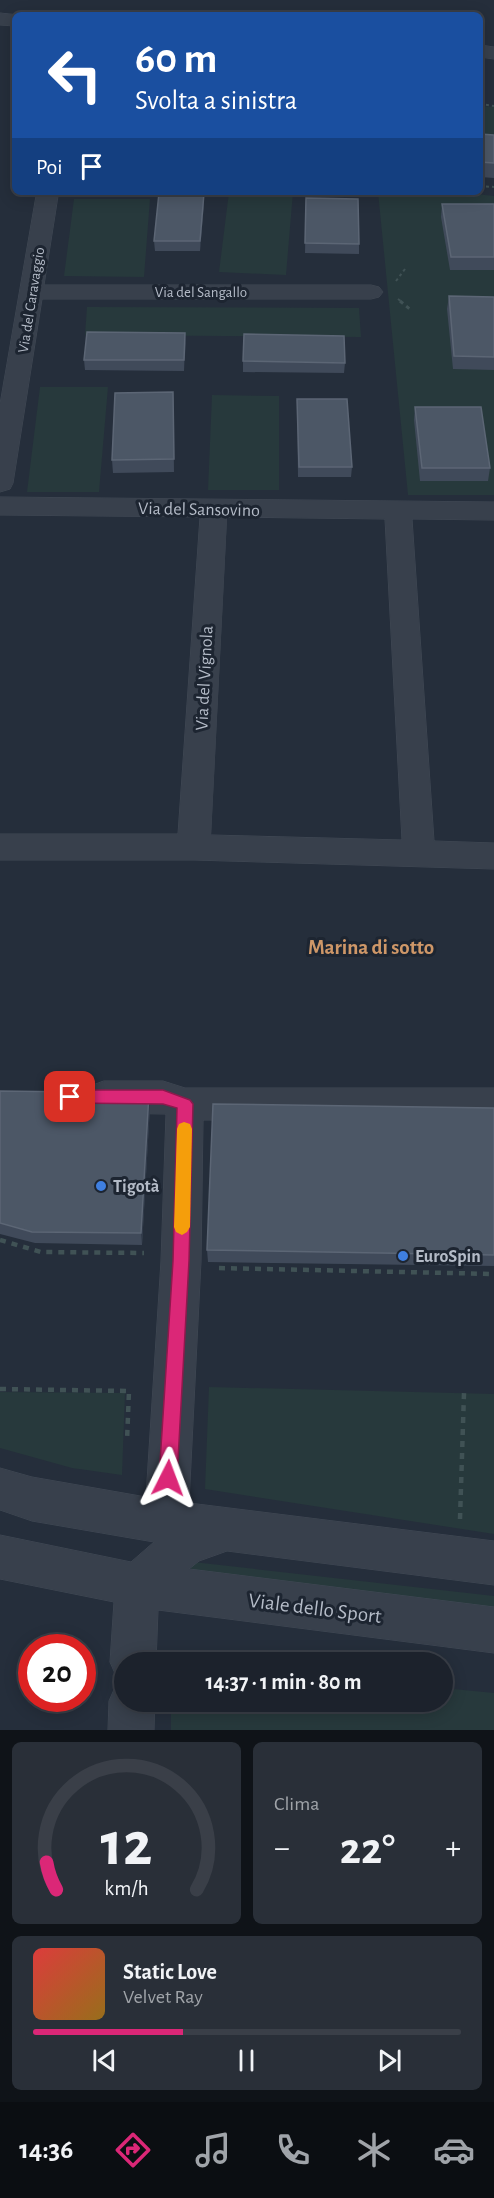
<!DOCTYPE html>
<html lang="it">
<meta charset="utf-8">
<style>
:root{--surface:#1c222c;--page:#292f38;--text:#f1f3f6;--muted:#a0a4a9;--line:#3a3f48;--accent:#db2777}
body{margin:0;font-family:"Alegreya Sans",sans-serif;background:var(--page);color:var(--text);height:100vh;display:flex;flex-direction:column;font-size:22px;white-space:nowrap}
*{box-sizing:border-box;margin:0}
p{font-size:20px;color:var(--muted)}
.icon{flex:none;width:33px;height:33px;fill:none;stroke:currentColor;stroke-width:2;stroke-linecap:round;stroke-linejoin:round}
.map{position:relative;height:1730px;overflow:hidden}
.panel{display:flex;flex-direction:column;gap:12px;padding:12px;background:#0f1318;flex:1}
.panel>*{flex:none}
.guide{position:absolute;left:12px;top:12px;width:471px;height:183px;border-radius:9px;box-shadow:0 3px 15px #0003,0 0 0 2px var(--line);background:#1a4fa0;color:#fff;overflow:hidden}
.speed{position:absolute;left:18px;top:1634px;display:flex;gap:12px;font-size:30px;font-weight:700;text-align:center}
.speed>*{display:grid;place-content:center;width:78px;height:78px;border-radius:50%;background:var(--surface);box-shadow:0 3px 15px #0003,0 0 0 2px var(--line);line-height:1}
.speed .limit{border:9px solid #d22;background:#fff;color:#111}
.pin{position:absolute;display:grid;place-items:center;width:51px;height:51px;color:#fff;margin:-26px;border-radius:12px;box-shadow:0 3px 9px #0006}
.me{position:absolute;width:66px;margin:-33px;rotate:3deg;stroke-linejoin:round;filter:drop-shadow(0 0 4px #0008)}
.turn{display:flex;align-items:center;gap:21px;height:126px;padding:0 24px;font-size:27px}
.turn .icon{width:78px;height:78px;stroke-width:2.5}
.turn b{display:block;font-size:42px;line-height:51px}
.then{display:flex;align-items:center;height:57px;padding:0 24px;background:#0003;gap:12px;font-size:22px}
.big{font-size:45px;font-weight:700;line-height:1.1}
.panel .card{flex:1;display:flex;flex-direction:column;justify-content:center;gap:9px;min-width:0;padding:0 21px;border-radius:9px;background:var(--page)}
.panel .dial{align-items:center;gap:0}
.dial svg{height:156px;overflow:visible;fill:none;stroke:var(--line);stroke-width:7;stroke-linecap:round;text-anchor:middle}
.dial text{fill:var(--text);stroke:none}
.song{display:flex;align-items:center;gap:18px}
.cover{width:72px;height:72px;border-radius:9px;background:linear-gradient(135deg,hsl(0 70% 55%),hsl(40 70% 35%))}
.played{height:6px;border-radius:3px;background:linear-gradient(90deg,var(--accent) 35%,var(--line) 35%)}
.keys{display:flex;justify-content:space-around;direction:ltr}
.heat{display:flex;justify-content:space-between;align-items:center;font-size:33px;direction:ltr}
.panel .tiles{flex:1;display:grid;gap:12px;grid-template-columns:1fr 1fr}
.card:last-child{grid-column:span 2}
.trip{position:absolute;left:114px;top:1652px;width:339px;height:60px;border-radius:30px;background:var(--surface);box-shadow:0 3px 15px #0003,0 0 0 2px var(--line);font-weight:700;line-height:60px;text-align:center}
.dock{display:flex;height:96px;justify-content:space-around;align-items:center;background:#0b0e12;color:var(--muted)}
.dock .icon{width:42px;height:42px}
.dock .active{color:var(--accent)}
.dock b{font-size:27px;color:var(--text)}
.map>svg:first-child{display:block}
</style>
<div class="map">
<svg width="494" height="1730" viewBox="0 0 494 1730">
<rect width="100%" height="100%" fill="#252e3b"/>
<path fill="#27393c" d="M480,106l14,1v41l-14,-2z
M229,192h64l-7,83 -67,-3z
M378,192h80l36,4v299h-86z
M74,199h76l-6,78 -80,-1z
M87,307l272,1 2,29 -276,-2z
M40,387h68l-9,105h-72z
M212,395l67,1v94h-71z
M209,1387l285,7v140l-289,-45z
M0,1392l125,1 -3,82 -50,-7 -72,-20z
M193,1562l301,34v13l-305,-34z
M443,1688l51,5v37h-323v-29h271z"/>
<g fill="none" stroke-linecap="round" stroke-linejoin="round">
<g stroke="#414955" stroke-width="1">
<path id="minor" d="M0,13l19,2h-4v11l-15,-1z
M480,45l14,2v12l-14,-2z
M39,192h16l3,4 -14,89h327l8,2 4,5 -4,5 -8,2h-329l-29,184 -3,6 -10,3v-88l36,-208z
M0,497l494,5v18l-82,-1 22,322 60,2v26l-300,-9h-194v-26h178l22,-317 -200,-2zM227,517l158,2 17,321 -191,-5z
M104,1081h59l22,7h309v32h-291l-2,141 -12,242 305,38v44l-267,-34 -28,10 -10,8 305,38v46l-336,-43 -2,52h-32v39h31l-1,29h-46l1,-29 7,-16 8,-4 -7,-3 -7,-16 4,-60 -114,-23v-44l131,27 23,-20 -122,-21 -32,-11v-42l32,9 114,20 15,-236 5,-147 -62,-1 -13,-5 -5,-11 5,-11z"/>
</g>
<path stroke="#405255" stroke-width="2" stroke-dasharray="3 3" stroke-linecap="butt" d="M480,104l14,2
M480,186l14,1
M396,281l9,-12
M398,299l4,3"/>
<path stroke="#405255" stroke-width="3" stroke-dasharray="4 4" stroke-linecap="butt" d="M400,301l11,9"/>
<path stroke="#405255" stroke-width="4.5" stroke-dasharray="6 6" stroke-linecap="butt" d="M0,1240l41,12 103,1
M219,1268l275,6
M0,1389l129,2 -2,50
M460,1519l4,-126"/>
<use href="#minor" fill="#38404c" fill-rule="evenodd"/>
</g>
<path fill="#404a5a" d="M480,134l14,1v43l-14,-1z
M204,193v10l-4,48h-45l-1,-10z
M306,198l53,46v10l-54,-1z
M442,204h52v66h-44l-9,-53z
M449,296l45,1v73l-41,-1 -6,-60z
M185,333l-1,38 -99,-1 -1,-10z
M243,361l102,2 -1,10 -101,-1z
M173,392l1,80 -61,1 -1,-13z
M297,399l55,68 -1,10h-53z
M415,407l75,61 -2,13h-68l-6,-61z
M0,1091l149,2 1,13 -8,139 -107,-2 -35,-9z
M494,1108v158l-286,-4 -1,-12z"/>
<path fill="#303a49" d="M204,193v10l-4,48v-10z
M185,333l1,10 -2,28v-11z
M149,1093l1,13 -8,139 -1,-12z"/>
<path fill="#4c5766" stroke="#5c6675" stroke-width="1.5" d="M480,134l14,1v28l-14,-1z
M159,193h45l-4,48h-46z
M306,198l52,1 1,45 -54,-1z
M442,204h52v53h-43z
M449,296l45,1v60l-40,-1z
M87,332l98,1 -1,27h-100z
M244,334l100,2 1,27 -102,-2z
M173,392l1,67 -62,1 3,-67z
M297,399h50l5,68h-53z
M415,407h66l9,61h-68z
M0,1091l149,2 -8,140 -109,-1 -32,-9z
M213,1104l281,4v147l-287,-5z"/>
<path fill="#db2777" stroke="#8e194d" stroke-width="1.5" d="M70,1090h93l27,10 3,4 -4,157 -12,217 -3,6 -6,2 -7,-2 -2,-6 14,-217 4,-153 -14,-4 -93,-1 -5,-2 -3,-4 3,-5z"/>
<path fill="#f59e0b" d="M184,1122l6,2 2,5 -2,98 -3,5 -5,3 -6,-3 -2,-5 3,-98 2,-5z"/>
<g fill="#3f7fe0" stroke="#1d2531" stroke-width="2">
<circle cx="101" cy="1186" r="6"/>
<circle cx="403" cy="1256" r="6"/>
</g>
<g text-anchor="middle" stroke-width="6" stroke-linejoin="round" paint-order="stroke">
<g font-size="15" fill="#b4bbc7" stroke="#1d2531">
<text x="201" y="297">Via del Sangallo</text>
<text transform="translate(31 300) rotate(-81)" y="5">Via del Caravaggio</text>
</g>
<g font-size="18" fill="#b4bbc7" stroke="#1d2531">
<text transform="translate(199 509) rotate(1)" y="6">Via del Sansovino</text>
<text transform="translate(204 678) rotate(-87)" y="6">Via del Vignola</text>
</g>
<g font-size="18" font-weight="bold" fill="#b4bbc7" stroke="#1d2531" text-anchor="start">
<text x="113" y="1192">Tigotà</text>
<text x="415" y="1262">EuroSpin</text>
</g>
<g font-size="21" font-weight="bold" fill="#ce9768" stroke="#1d2531">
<text x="371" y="954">Marina di sotto</text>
</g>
<g font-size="21" fill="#b4bbc7" stroke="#1d2531">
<text transform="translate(315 1608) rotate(7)" y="7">Viale dello Sport</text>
</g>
</g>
</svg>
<div class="speed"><div class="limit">20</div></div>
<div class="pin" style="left:70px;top:1097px;background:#d93025"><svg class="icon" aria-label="arrive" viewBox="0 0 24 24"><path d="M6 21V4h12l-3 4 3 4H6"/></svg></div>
<svg class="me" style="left:168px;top:1478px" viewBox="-20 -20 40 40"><path d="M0-17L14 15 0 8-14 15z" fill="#db2777" stroke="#fff" stroke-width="4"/></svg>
<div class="trip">14:37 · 1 min · 80 m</div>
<div class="guide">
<div class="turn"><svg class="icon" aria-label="left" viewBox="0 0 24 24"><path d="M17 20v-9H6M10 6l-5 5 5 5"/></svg><div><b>60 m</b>Svolta a sinistra</div></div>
<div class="then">Poi<svg class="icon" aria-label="arrive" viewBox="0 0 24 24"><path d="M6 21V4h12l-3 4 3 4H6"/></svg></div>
</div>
</div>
<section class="panel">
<div class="tiles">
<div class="card dial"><svg viewBox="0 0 100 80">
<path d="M14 69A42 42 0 1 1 86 69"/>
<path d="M14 69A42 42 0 0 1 9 55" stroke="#db2777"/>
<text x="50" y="56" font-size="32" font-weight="700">12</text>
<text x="50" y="72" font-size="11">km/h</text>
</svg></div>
<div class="card"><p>Clima</p>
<div class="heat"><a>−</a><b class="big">22°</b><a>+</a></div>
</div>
<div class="card">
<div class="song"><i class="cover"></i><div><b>Static Love</b><p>Velvet Ray</p></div></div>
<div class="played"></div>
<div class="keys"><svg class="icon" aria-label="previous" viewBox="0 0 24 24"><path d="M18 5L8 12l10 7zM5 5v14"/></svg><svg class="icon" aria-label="pause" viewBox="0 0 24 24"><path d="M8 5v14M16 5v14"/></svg><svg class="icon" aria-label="next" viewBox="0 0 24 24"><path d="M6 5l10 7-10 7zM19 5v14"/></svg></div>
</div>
</div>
</section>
<nav class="dock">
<b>14:36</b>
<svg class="icon active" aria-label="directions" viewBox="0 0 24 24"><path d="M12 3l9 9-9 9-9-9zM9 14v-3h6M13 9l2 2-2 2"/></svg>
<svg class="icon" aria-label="music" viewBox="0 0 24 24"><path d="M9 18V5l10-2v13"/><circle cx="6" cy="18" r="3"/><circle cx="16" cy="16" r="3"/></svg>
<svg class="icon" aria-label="phone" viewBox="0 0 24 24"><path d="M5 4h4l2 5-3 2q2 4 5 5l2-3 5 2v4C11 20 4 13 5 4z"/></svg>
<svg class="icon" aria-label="climate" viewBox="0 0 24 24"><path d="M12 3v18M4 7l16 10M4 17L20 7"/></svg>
<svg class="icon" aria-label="car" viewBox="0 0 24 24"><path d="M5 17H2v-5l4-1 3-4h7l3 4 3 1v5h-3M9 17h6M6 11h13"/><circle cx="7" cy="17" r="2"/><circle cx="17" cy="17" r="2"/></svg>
</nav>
